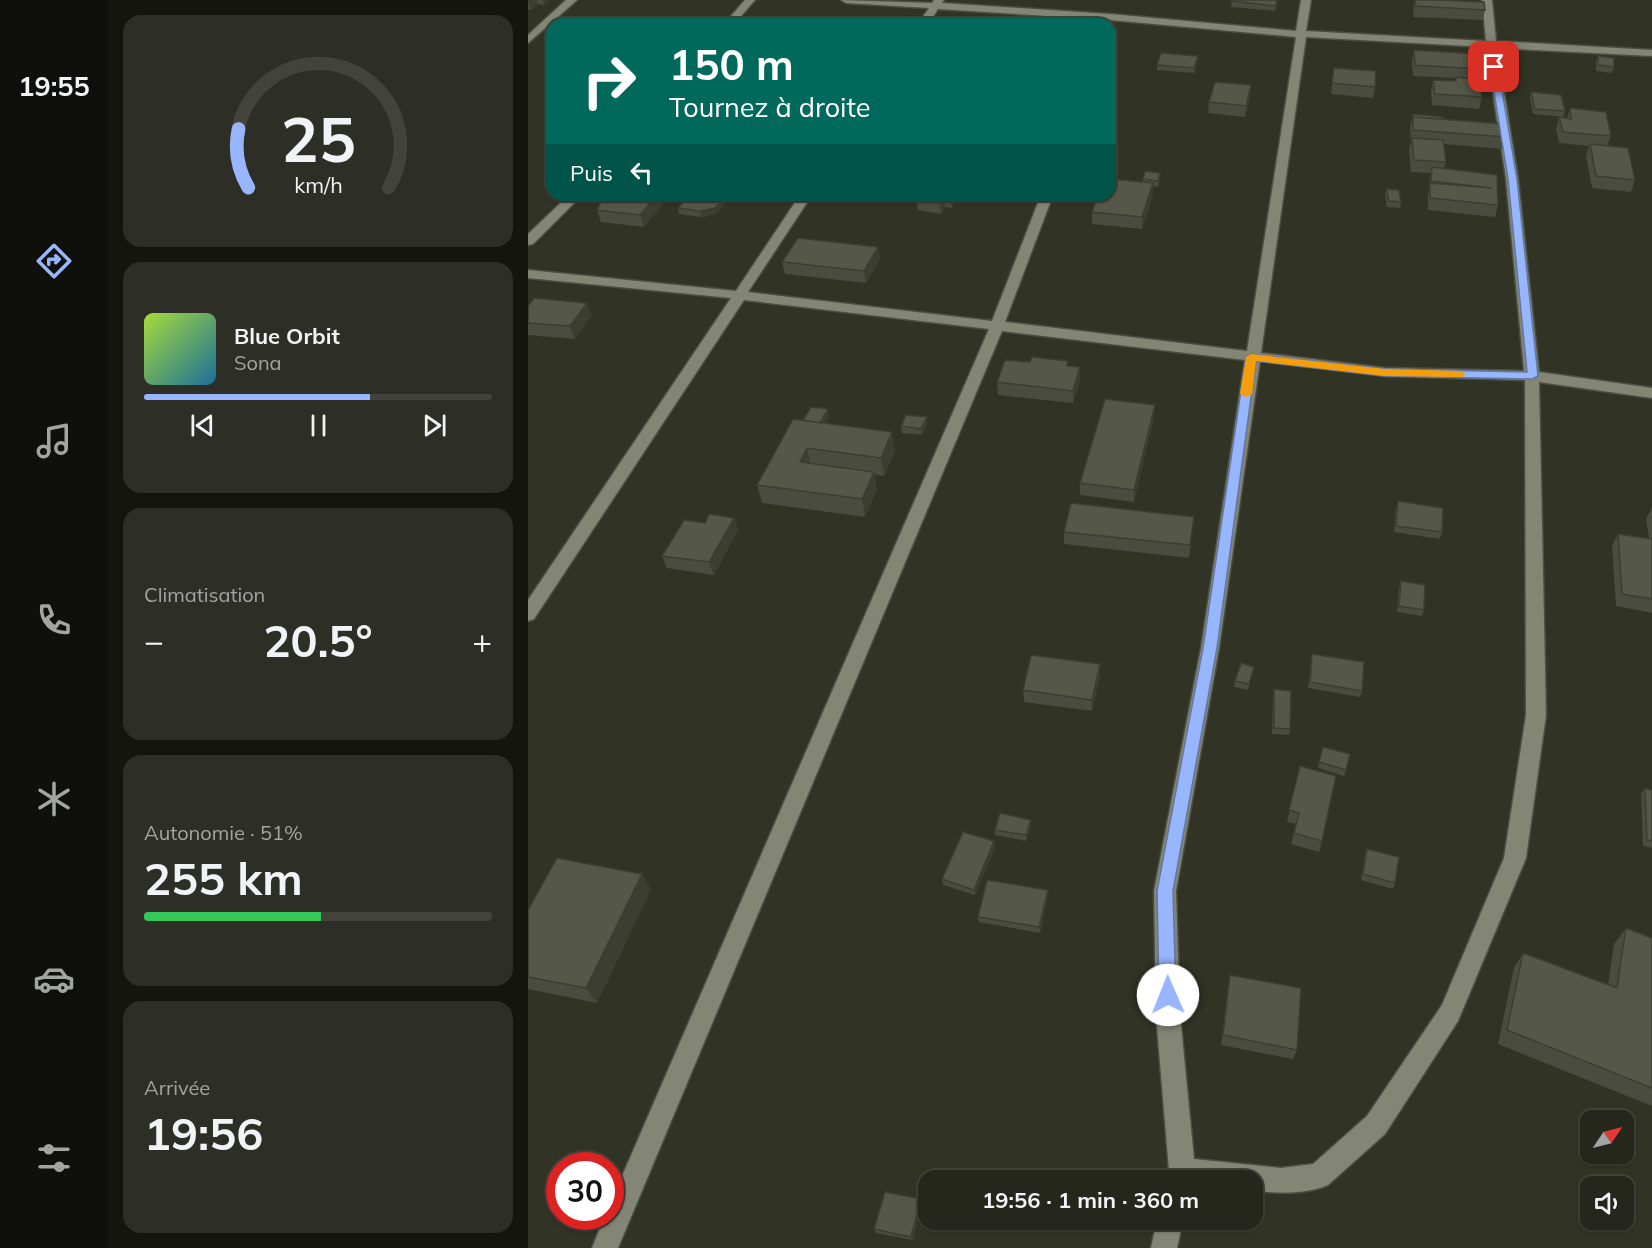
<!DOCTYPE html>
<html lang="fr">
<meta charset="utf-8">
<style>
:root{--surface:#25261c;--page:#2d2e25;--text:#f1f3f6;--muted:#a3a5a3;--line:#42433b;--accent:#97b6fd}
body{margin:0;font-family:Mulish,sans-serif;background:var(--page);color:var(--text);height:100vh;display:flex;flex-direction:column;font-size:22px;white-space:nowrap}
*{box-sizing:border-box;margin:0}
p{font-size:20px;color:var(--muted)}
.icon{flex:none;width:33px;height:33px;fill:none;stroke:currentColor;stroke-width:2;stroke-linecap:round;stroke-linejoin:round}
.map{position:relative;flex:1;overflow:hidden}
.panel{display:flex;flex-direction:column;gap:15px;padding:15px;background:#14150f;width:420px}
.panel>*{flex:none}
.top-card{position:absolute;left:18px;top:18px;width:570px;height:183px;border-radius:18px;box-shadow:0 2px 4px #0004,0 0 0 2px var(--line);background:#00695c;color:#fff;overflow:hidden}
.needle{width:39px;rotate:55deg}
.fabs{position:absolute;left:1052px;top:1110px;display:grid;gap:12px}
.fabs a{display:grid;place-items:center;width:54px;height:54px;border-radius:12px;background:var(--surface);box-shadow:0 2px 4px #0004,0 0 0 2px var(--line);font-size:30px}
.speed{position:absolute;left:18px;top:1152px;display:flex;gap:12px;font-size:30px;font-weight:700;text-align:center}
.speed>*{display:grid;place-content:center;width:78px;height:78px;border-radius:50%;background:var(--surface);box-shadow:0 2px 4px #0004,0 0 0 2px var(--line);line-height:1}
.speed .limit{border:9px solid #d22;background:#fff;color:#111}
.pin{position:absolute;display:grid;place-items:center;width:51px;height:51px;color:#fff;margin:-26px;border-radius:12px;box-shadow:0 3px 9px #0006}
.me{position:absolute;width:66px;margin:-33px;rotate:359deg;stroke-linejoin:round;filter:drop-shadow(0 0 4px #0008)}
.turn{display:flex;align-items:center;gap:21px;height:126px;padding:0 24px;font-size:27px}
.turn .icon{width:78px;height:78px;stroke-width:2.5}
.turn b{display:block;font-size:42px;line-height:51px}
.then{display:flex;align-items:center;height:57px;padding:0 24px;background:#0003;gap:12px;font-size:22px}
.big{font-size:45px;font-weight:700;line-height:1.1}
.panel .widget{flex:1;display:flex;flex-direction:column;justify-content:center;gap:9px;min-width:0;padding:0 21px;border-radius:18px;background:var(--page)}
.panel .dial{align-items:center;gap:0}
.dial svg{height:156px;overflow:visible;fill:none;stroke:var(--line);stroke-width:7;stroke-linecap:round;text-anchor:middle}
.dial text{fill:var(--text);stroke:none}
.song{display:flex;align-items:center;gap:18px}
.cover{width:72px;height:72px;border-radius:9px;background:linear-gradient(135deg,hsl(80 70% 55%),hsl(200 70% 35%))}
.played{height:6px;border-radius:3px;background:linear-gradient(90deg,var(--accent) 65%,var(--line) 65%)}
.keys{display:flex;justify-content:space-around;direction:ltr}
.heat{display:flex;justify-content:space-between;align-items:center;font-size:33px;direction:ltr}
.charge{height:9px;border-radius:4px;background:linear-gradient(90deg,#34c759 51%,var(--line) 0)}
.trip{position:absolute;left:390px;top:1170px;width:345px;height:60px;border-radius:18px;background:var(--surface);box-shadow:0 2px 4px #0004,0 0 0 2px var(--line);font-weight:700;line-height:60px;text-align:center}
main{display:flex;flex:1;min-height:0}
.menu{display:flex;flex-direction:column;width:108px;justify-content:space-around;align-items:center;background:#0f0f0b;color:var(--muted)}
.menu .icon{width:42px;height:42px}
.menu .selected{color:var(--accent)}
.menu b{font-size:27px;color:var(--text)}
.map>svg:first-child{display:block}
</style>
<main>
<nav class="menu">
<b>19:55</b>
<svg class="icon selected" aria-label="directions" viewBox="0 0 24 24"><path d="M12 3l9 9-9 9-9-9zM9 14v-3h6M13 9l2 2-2 2"/></svg>
<svg class="icon" aria-label="music" viewBox="0 0 24 24"><path d="M9 18V5l10-2v13"/><circle cx="6" cy="18" r="3"/><circle cx="16" cy="16" r="3"/></svg>
<svg class="icon" aria-label="phone" viewBox="0 0 24 24"><path d="M5 4h4l2 5-3 2q2 4 5 5l2-3 5 2v4C11 20 4 13 5 4z"/></svg>
<svg class="icon" aria-label="climate" viewBox="0 0 24 24"><path d="M12 3v18M4 7l16 10M4 17L20 7"/></svg>
<svg class="icon" aria-label="car" viewBox="0 0 24 24"><path d="M5 17H2v-5l4-1 3-4h7l3 4 3 1v5h-3M9 17h6M6 11h13"/><circle cx="7" cy="17" r="2"/><circle cx="17" cy="17" r="2"/></svg>
<svg class="icon" aria-label="filters" viewBox="0 0 24 24"><path d="M4 7h16M4 17h16"/><circle cx="9" cy="7" r="2"/><circle cx="15" cy="17" r="2"/></svg>
</nav>
<section class="panel">
<div class="widget dial"><svg viewBox="0 0 100 80">
<path d="M14 69A42 42 0 1 1 86 69"/>
<path d="M14 69A42 42 0 0 1 9 39" stroke="#97b6fd"/>
<text x="50" y="56" font-size="32" font-weight="700">25</text>
<text x="50" y="72" font-size="11">km/h</text>
</svg></div>
<div class="widget">
<div class="song"><i class="cover"></i><div><b>Blue Orbit</b><p>Sona</p></div></div>
<div class="played"></div>
<div class="keys"><svg class="icon" aria-label="previous" viewBox="0 0 24 24"><path d="M18 5L8 12l10 7zM5 5v14"/></svg><svg class="icon" aria-label="pause" viewBox="0 0 24 24"><path d="M8 5v14M16 5v14"/></svg><svg class="icon" aria-label="next" viewBox="0 0 24 24"><path d="M6 5l10 7-10 7zM19 5v14"/></svg></div>
</div>
<div class="widget"><p>Climatisation</p>
<div class="heat"><a>−</a><b class="big">20.5°</b><a>+</a></div>
</div>
<div class="widget"><p>Autonomie · 51%</p><b class="big">255 km</b><div class="charge"></div></div>
<div class="widget"><p>Arrivée</p><b class="big">19:56</b></div>
</section>
<div class="map">
<svg width="1124" height="1248" viewBox="0 0 1124 1248">
<rect width="100%" height="100%" fill="#313325"/>
<g fill="none" stroke-linecap="round" stroke-linejoin="round">
<g stroke="#4c4e42" stroke-width="3">
<path id="street" d="M38,0h11l-49,43v-8z
M217,0h10l-21,24h-10z
M313,0l91,3 2,-3h10l-2,3 168,11 186,17 5,-31h10l-5,31 180,10 -4,-41h10l4,41 156,9v6l-155,-8 21,131 21,193 113,16v10l-113,-16 7,333 -20,143 -68,163 -73,113 -57,51c-24,10 -50,8 -76,6v-11h-85l2,-10 -13,-155 -2,-124 47,-243 44,-288 -243,-29 -384,917h-26l13,-32h5v-12l379,-875 -245,-29 -210,319 -6,2v-21l203,-302 -203,-20v-8l208,21 64,-96h12l-64,97 244,29 49,-126h12l-48,127 242,29 49,-314 -186,-17 -172,-11 -10,15h-10l11,-16 -83,-5zM778,37l180,10 20,132 18,192 -139,-3 -124,-15zM732,361l125,15 140,4 1,335 -22,143 -62,147 -75,111 -54,48 -32,4 -87,-9 -14,-144 -4,-124 43,-243z
M41,195h13l-49,49 -5,1v-11z
M629,1220h26l-6,28h-26z"/>
</g>
<use href="#street" fill="#838675" fill-rule="evenodd"/>
</g>
<path fill="#494c3e" d="M0,0h21l-5,5 -6,-1 -7,6 -3,-1z
M704,0h46l-3,11 -44,-4z
M887,0l70,10 -2,10 -69,-3 -1,-8z
M886,50l67,19 -3,11 4,17 -3,12 -47,-4 -1,-14 2,-11 22,1v-3l-42,-2 -1,-15z
M670,56l-1,6 -3,11 -37,-3v-5z
M1070,56l16,11 -2,6 -16,-2v-9z
M806,68l41,19 -2,11 -42,-4z
M723,85l-1,12 -5,20 -37,-4 1,-11z
M1003,92l34,19 -2,6 -30,-3 -3,-16z
M1042,108l41,28 -4,10 28,34 -4,12 -39,-4 -6,-32 3,-10 -30,-3 -3,-14 3,-12 8,2z
M885,114l30,5 64,18 -3,12 -60,-5 2,18 -2,6 54,37 -3,12 -67,-7v-15l3,-22 -20,-1 -2,-23 2,-7 -1,-14z
M615,179h17l-2,8 -5,-1v9l-11,34 -50,-5v-12l50,-30z
M858,189l15,13 -1,6 -13,-1 -2,-12z
M77,195h65l-26,32 -43,-5 -4,-12z
M351,195h79l-6,13 -7,-1 -4,7 -23,-4 -2,-11 -2,4 -35,-4z
M457,195h28l-2,3z
M201,198l-13,16 -14,3 -23,-3 -1,-6z
M350,247l2,12 -14,24 -81,-9 -3,-12z
M0,306l64,9 -17,24 -47,-4z
M541,366l11,1v13l-7,23 -75,-8 -1,-13z
M301,416l-4,7 70,27 -11,26 -10,-2 3,16 -12,27 -103,-14 -5,-18 46,-65z
M626,417l-20,85 -54,-7v-12z
M399,424l-5,11 -20,-2 -1,-7z
M870,501l44,31 -2,7 -46,-7 2,-24z
M1124,508v105l-36,-7 -4,-60 6,-12 31,5 -3,-20z
M666,517l-5,41 -125,-14v-12z
M206,518l4,12 -24,45 -47,-7 -5,-12 43,-33z
M873,581l23,29 -2,6 -25,-4 2,-24z
M784,654l50,37 -2,6 -52,-9z
M572,664v12l-8,35 -68,-9 -1,-12z
M726,667l-6,23 -14,-3 1,-6z
M746,689l16,40 -1,6 -17,-1 1,-39z
M795,747l23,23 -2,6 -26,-8z
M772,766l22,75 -3,11 -28,-8 5,-20 -9,-2z
M1117,788l7,2v58l-9,-2 -2,-52z
M503,820v5l-5,16 -31,-6v-5z
M467,847l-20,48 -32,-10 -1,-6z
M839,849l28,34 -2,6 -32,-9 4,-26z
M123,889l-54,114 -69,-14v-79z
M520,890v5l-8,38 -61,-11 -1,-5z
M1098,928l26,10v168l-154,-62 16,-76 9,-15 85,32 6,-41z
M702,975l67,75 -4,9 -72,-14 7,-60z
M394,1202l-9,38 -37,-7 -2,-4z"/>
<path fill="#3c3e32" d="M0,0h9l1,4 -7,6z
M15,0h6l-5,5z
M723,85l-1,12 -5,20 1,-11z
M625,183v12l-11,34v-12z
M129,195h13l-26,32 -4,-12z
M198,195h3v3l-13,16 -14,3 -2,-6z
M385,195h6l-5,8z
M415,195l2,12 -4,7 -2,-12z
M423,195h7l-6,13 -2,-12z
M350,247l2,12 -14,24 -2,-12z
M59,303l5,12 -17,24 -5,-13z
M552,367v13l-7,23v-12z
M627,405l-1,12 -20,85v-12z
M300,409l1,7 -12,21 -1,-6z
M399,417v7l-5,11 -1,-6z
M364,432l3,18 -11,26 -3,-18z
M279,448l4,18 -11,-4z
M346,472l3,18 -12,27 -3,-18z
M206,518l4,12 -24,45 -5,-13z
M572,664v12l-8,35v-11z
M503,820v5l-5,16v-6z
M466,841l1,6 -20,48 -1,-5z
M114,874l9,15 -54,114 -11,-15z
M520,890v5l-8,38 -1,-6z
M393,1199l1,3 -9,38 -2,-3z"/>
<path fill="#555848" stroke="#3c3e32" stroke-width="1.5" d="M704,0h45l-2,6 -43,-5z
M887,0h24l45,2 1,8 -69,-4z
M886,50l64,4 3,15 -66,-4z
M633,53l37,3 -4,12 -37,-3z
M1070,56l16,2v9l-16,-2z
M806,68l42,3 -1,16 -43,-4z
M928,77l23,3 3,17 -47,-3 -2,-14 23,1z
M687,82l36,3 -5,21 -37,-4z
M1003,92l30,3 4,16 -30,-2z
M1042,108l36,4 5,24 -48,-4 -4,-15 12,2z
M885,114l30,3v2l-30,-2z
M885,117l92,7 2,13 -94,-7z
M884,138l31,2 3,22 -32,-2z
M1062,144l38,4 7,32 -39,-4z
M904,167l65,8 1,30 -68,-7v-15l62,5 -61,-7z
M617,171l15,2 -2,8 -15,-2z
M582,179l43,4 -11,34 -50,-5 6,-17h12z
M858,189l13,1 2,12 -12,-1z
M77,195h52l-17,20 -43,-5 5,-11z
M161,195h37l-11,13 -15,3 -22,-3z
M390,195h33l-1,1 -7,-1 -4,7 -23,-3z
M270,238l80,9 -14,24 -82,-9z
M6,298l53,5 -17,23 -42,-3v-17z
M504,357l36,4 -1,5 13,1 -7,24 -76,-9 8,-22 25,2z
M577,399l50,6 -21,85 -54,-7z
M283,407l17,2 -8,14 -17,-3z
M378,415l21,2 -6,12 -20,-3z
M265,419l99,13 -11,26 -74,-10 -7,14 74,10 -12,27 -105,-14z
M870,501l45,7 -1,24 -46,-6z
M543,503l123,14 -4,28 -126,-13z
M181,514l25,4 -25,44 -47,-6 22,-36 21,3z
M1090,534l34,5v60l-30,-5z
M873,581l24,4 -1,25 -25,-4z
M784,654l52,8 -2,29 -52,-9z
M503,655l69,9 -8,36 -69,-10z
M713,663l13,4 -5,17 -14,-3z
M746,689l17,2 -1,38 -16,-1z
M795,747l27,7 -4,16 -27,-8z
M772,766l36,10 -14,65 -28,-8 5,-20 -10,-3z
M1117,788l7,2v51l-5,-1z
M472,813l31,7 -5,15 -31,-5z
M435,832l31,9 -20,49 -32,-11z
M839,849l32,8 -4,26 -32,-9z
M29,858l85,16 -56,114 -58,-11v-67z
M459,880l61,10 -9,37 -61,-10z
M1098,928l26,10v150l-145,-58 16,-77 94,35z
M702,975l71,13 -4,62 -74,-15z
M357,1192l36,7 -10,38 -37,-8z"/>
<path fill="#97b6fd" stroke="#6276a4" stroke-width="1.5" d="M966,65l4,2 19,112 21,197 -6,3 -147,-3 -129,-15 -39,287 -44,243 3,104 -2,6 -6,2 -7,-2 -2,-6 -2,-104 46,-243 43,-291 5,-3 134,15 142,3 -19,-193 -18,-112z"/>
<path fill="#f59e0b" d="M723,354l134,15 76,2 5,3 -5,3 -76,-1 -129,-15 -4,33 -6,3 -6,-3 6,-37z"/>
</svg>
<div class="fabs">
<a><svg class="needle" viewBox="-14 -14 28 28"><path d="M0-13l5 13h-10z" fill="#e53935"/><path d="M0 13l5-13h-10z" fill="#a3a5a3"/></svg></a>
<a><svg class="icon" aria-label="sound" viewBox="0 0 24 24"><path d="M4 9h4l5-4v14l-5-4H4zM17 9q2 3 0 6"/></svg></a>
</div>
<div class="speed"><div class="limit">30</div></div>
<div class="pin" style="left:966px;top:67px;background:#d93025"><svg class="icon" aria-label="arrive" viewBox="0 0 24 24"><path d="M6 21V4h12l-3 4 3 4H6"/></svg></div>
<svg class="me" style="left:640px;top:995px" viewBox="-20 -20 40 40"><circle r="19" fill="#fff"/><path d="M0-13L10 11 0 6-10 11z" fill="#97b6fd"/></svg>
<div class="trip">19:56 · 1 min · 360 m</div>
<div class="top-card">
<div class="turn"><svg class="icon" aria-label="right" viewBox="0 0 24 24"><path d="M7 20v-9h11M14 6l5 5-5 5"/></svg><div><b>150 m</b>Tournez à droite</div></div>
<div class="then">Puis<svg class="icon" aria-label="left" viewBox="0 0 24 24"><path d="M17 20v-9H6M10 6l-5 5 5 5"/></svg></div>
</div>
</div>
</main>
